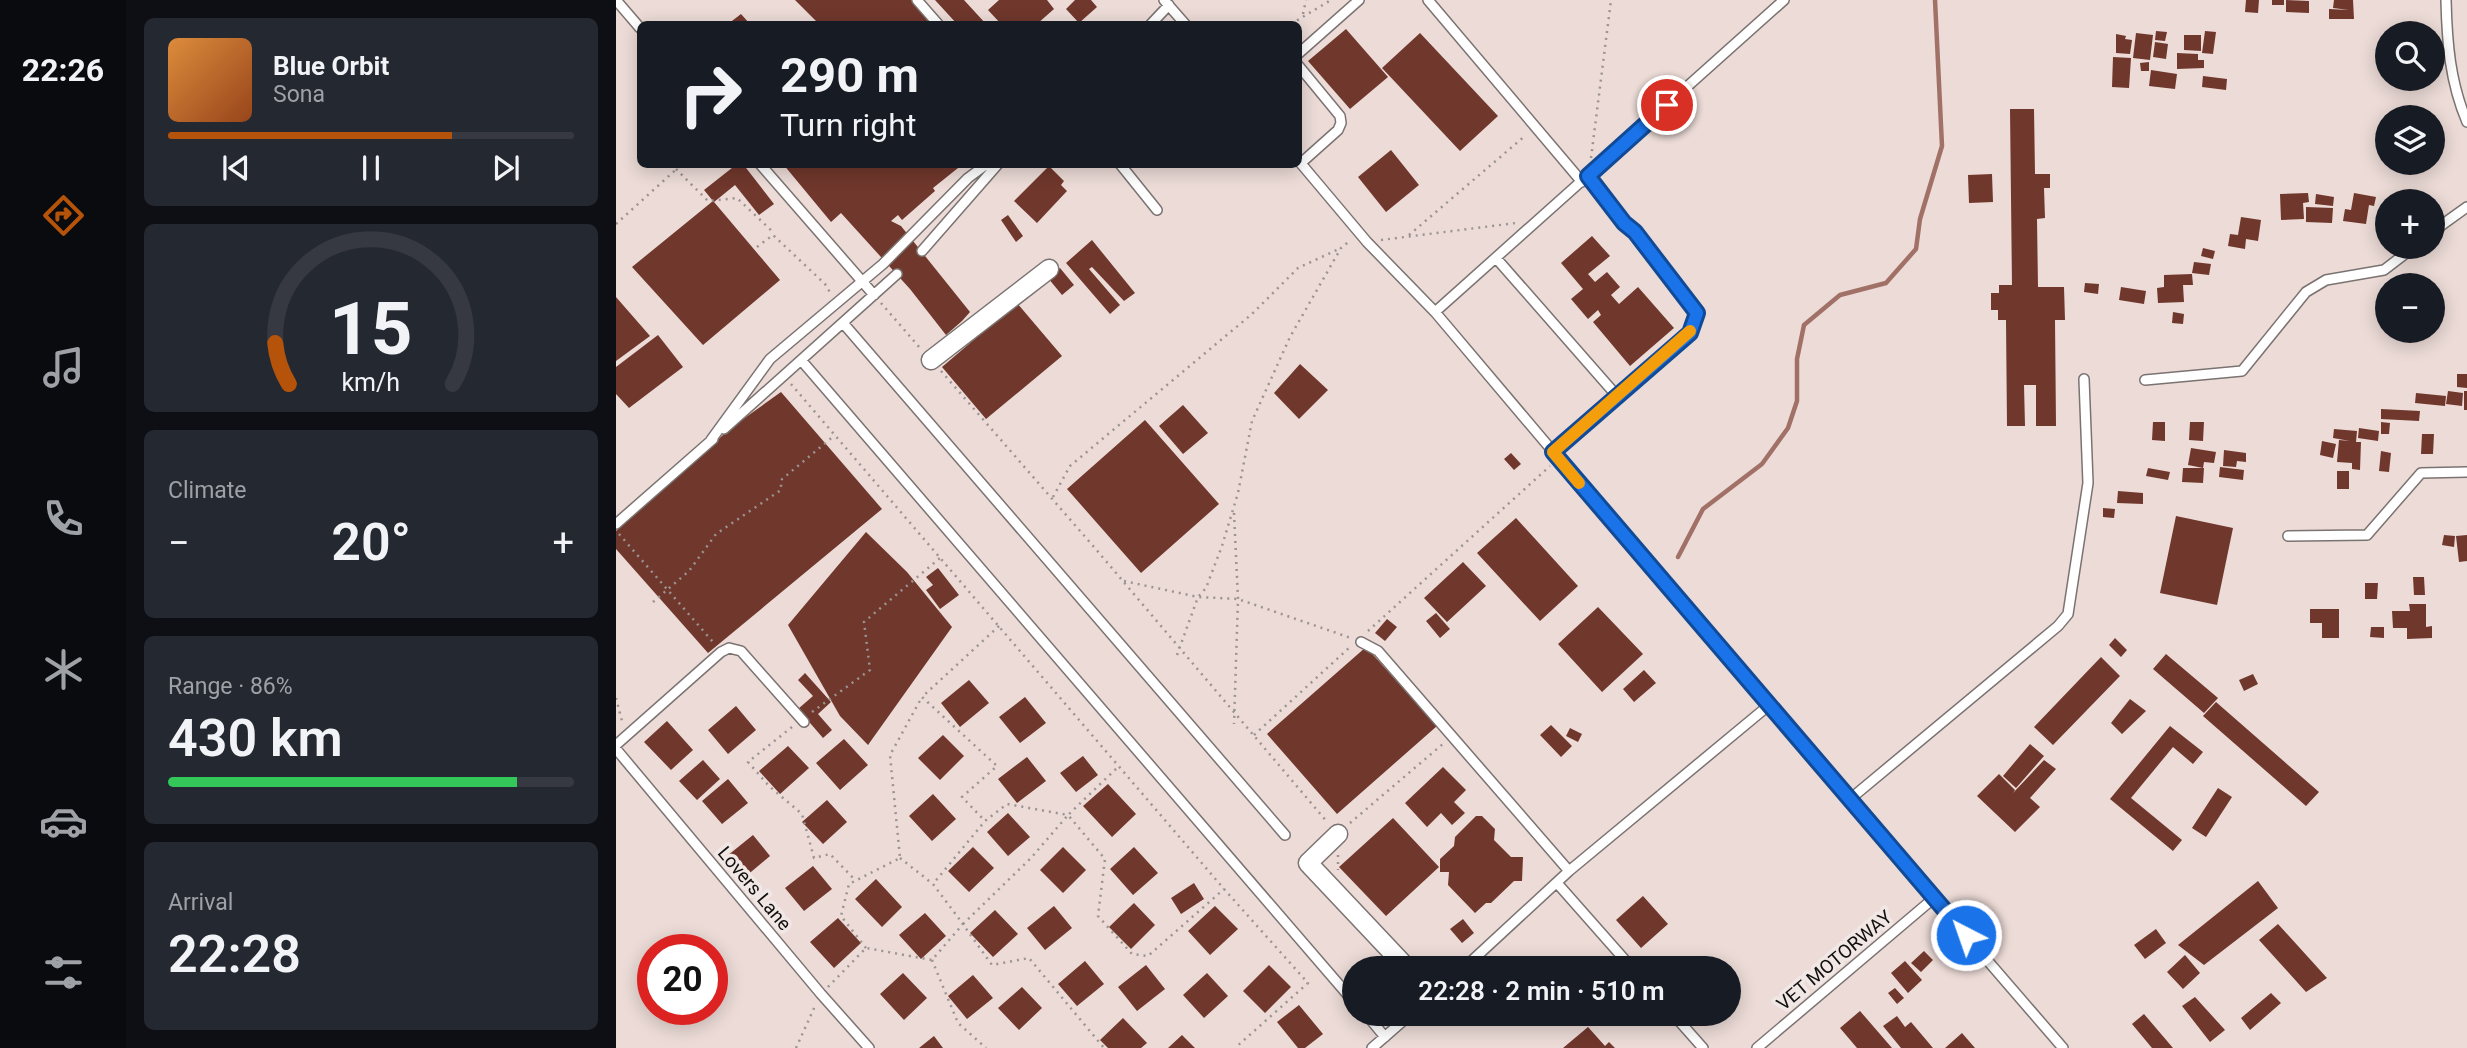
<!DOCTYPE html>
<meta charset="utf-8">
<style>
:root{--surface:#171b24;--page:#242831;--text:#f1f3f6;--muted:#9ea1a6;--line:#363941;--accent:#b45309}
body{margin:0;font-family:Roboto,sans-serif;background:var(--page);color:var(--text);height:100vh;display:flex;flex-direction:column;font-size:26px;white-space:nowrap}
*{box-sizing:border-box;margin:0}
p{font-size:23px;color:var(--muted)}
.icon{flex:none;width:38px;height:38px;fill:none;stroke:currentColor;stroke-width:2;stroke-linecap:round;stroke-linejoin:round}
.map{position:relative;flex:1;overflow:hidden}
.sheet{display:flex;flex-direction:column;gap:18px;padding:18px;background:#0d0f14;width:490px}
.sheet>*{flex:none}
.top-card{position:absolute;left:21px;top:21px;width:665px;height:147px;border-radius:10px;box-shadow:0 4px 18px #0003;background:#171b24;color:var(--text);overflow:hidden}
.fabs{position:absolute;left:1759px;top:21px;display:grid;gap:14px}
.fabs a{display:grid;place-items:center;width:70px;height:70px;border-radius:50%;background:var(--surface);box-shadow:0 4px 18px #0003;font-size:35px}
.speed{position:absolute;left:21px;top:934px;display:flex;gap:14px;font-size:35px;font-weight:700;text-align:center}
.speed>*{display:grid;place-content:center;width:91px;height:91px;border-radius:50%;background:var(--surface);box-shadow:0 4px 18px #0003;line-height:1}
.speed .limit{border:10px solid #d22;background:#fff;color:#111}
.pin{position:absolute;display:grid;place-items:center;width:60px;height:60px;color:#fff;margin:-30px;border:4px solid #fff;border-radius:50%;box-shadow:0 2px 7px #0007}
.me{position:absolute;width:77px;margin:-38px;rotate:319deg;stroke-linejoin:round;filter:drop-shadow(0 0 5px #0008)}
.turn{display:flex;align-items:center;gap:24px;height:147px;padding:0 28px;font-size:32px}
.turn .icon{width:91px;height:91px;stroke-width:2.5}
.turn b{display:block;font-size:49px;line-height:60px}
.big{font-size:52px;font-weight:600;line-height:1.1}
.sheet .card{flex:1;display:flex;flex-direction:column;justify-content:center;gap:10px;min-width:0;padding:0 24px;border-radius:10px;background:var(--page)}
.sheet .dial{align-items:center;gap:0}
.dial svg{height:182px;overflow:visible;fill:none;stroke:var(--line);stroke-width:7;stroke-linecap:round;text-anchor:middle}
.dial text{fill:var(--text);stroke:none}
.song{display:flex;align-items:center;gap:21px}
.cover{width:84px;height:84px;border-radius:10px;background:linear-gradient(135deg,hsl(30 70% 55%),hsl(20 70% 35%))}
.played{height:7px;border-radius:4px;background:linear-gradient(90deg,var(--accent) 70%,var(--line) 70%)}
.keys{display:flex;justify-content:space-around;direction:ltr}
.heat{display:flex;justify-content:space-between;align-items:center;font-size:38px;direction:ltr}
.charge{height:10px;border-radius:5px;background:linear-gradient(90deg,#34c759 86%,var(--line) 0)}
.trip{position:absolute;left:726px;top:956px;width:399px;height:70px;border-radius:35px;background:var(--surface);box-shadow:0 4px 18px #0003;font-weight:600;line-height:70px;text-align:center}
main{display:flex;flex:1;min-height:0}
.menu{display:flex;flex-direction:column;width:126px;justify-content:space-around;align-items:center;background:#090b0e;color:var(--muted)}
.menu .icon{width:49px;height:49px}
.menu .active{color:var(--accent)}
.menu b{font-size:32px;color:var(--text)}
.map>svg:first-child{display:block}
</style>
<main>
<nav class="menu">
<b>22:26</b>
<svg class="icon active" aria-label="directions" viewBox="0 0 24 24"><path d="M12 3l9 9-9 9-9-9zM9 14v-3h6M13 9l2 2-2 2"/></svg>
<svg class="icon" aria-label="music" viewBox="0 0 24 24"><path d="M9 18V5l10-2v13"/><circle cx="6" cy="18" r="3"/><circle cx="16" cy="16" r="3"/></svg>
<svg class="icon" aria-label="phone" viewBox="0 0 24 24"><path d="M5 4h4l2 5-3 2q2 4 5 5l2-3 5 2v4C11 20 4 13 5 4z"/></svg>
<svg class="icon" aria-label="climate" viewBox="0 0 24 24"><path d="M12 3v18M4 7l16 10M4 17L20 7"/></svg>
<svg class="icon" aria-label="car" viewBox="0 0 24 24"><path d="M5 17H2v-5l4-1 3-4h7l3 4 3 1v5h-3M9 17h6M6 11h13"/><circle cx="7" cy="17" r="2"/><circle cx="17" cy="17" r="2"/></svg>
<svg class="icon" aria-label="filters" viewBox="0 0 24 24"><path d="M4 7h16M4 17h16"/><circle cx="9" cy="7" r="2"/><circle cx="15" cy="17" r="2"/></svg>
</nav>
<section class="sheet">
<div class="card">
<div class="song"><i class="cover"></i><div><b>Blue Orbit</b><p>Sona</p></div></div>
<div class="played"></div>
<div class="keys"><svg class="icon" aria-label="previous" viewBox="0 0 24 24"><path d="M18 5L8 12l10 7zM5 5v14"/></svg><svg class="icon" aria-label="pause" viewBox="0 0 24 24"><path d="M8 5v14M16 5v14"/></svg><svg class="icon" aria-label="next" viewBox="0 0 24 24"><path d="M6 5l10 7-10 7zM19 5v14"/></svg></div>
</div>
<div class="card dial"><svg viewBox="0 0 100 80">
<path d="M14 69A42 42 0 1 1 86 69"/>
<path d="M14 69A42 42 0 0 1 8 51" stroke="#b45309"/>
<text x="50" y="56" font-size="32" font-weight="700">15</text>
<text x="50" y="72" font-size="11">km/h</text>
</svg></div>
<div class="card"><p>Climate</p>
<div class="heat"><a>−</a><b class="big">20°</b><a>+</a></div>
</div>
<div class="card"><p>Range · 86%</p><b class="big">430 km</b><div class="charge"></div></div>
<div class="card"><p>Arrival</p><b class="big">22:28</b></div>
</section>
<div class="map">
<svg width="1851" height="1048" viewBox="0 0 1851 1048">
<rect width="100%" height="100%" fill="#f1e8e6"/>
<path fill="#ecdbd7" fill-rule="evenodd" d="M0,0h1851v1048h-1851zM24,24h658v140h-658zM1771,33h45v46h-45zM1771,117h45v46h-45zM1771,201h45v46h-45zM1771,285h45v46h-45zM37,950h59v60h-59zM738,968h375v45h-375z"/>
<g fill="none" stroke-linecap="round" stroke-linejoin="round">
<path stroke="#a17167" stroke-width="4.5" d="M1062,557l25,-48 59,-45 26,-36 9,-27v-42l7,-34 36,-30 46,-12 30,-34 4,-30 22,-73 -7,-146"/>
</g>
<path fill="#70372c" d="M179,0h120l23,24h-119z
M319,0h29l22,24h-29z
M383,0h48l7,9 -17,15h-36l-13,-14z
M459,0h16l6,7 -18,16 -13,-14z
M1630,0h13l-1,13 -13,-1z
M1656,0h12v5h-12z
M1670,0l23,1v12l-23,-1z
M1718,0h19l1,19h-25v-10l20,1 -16,-2z
M125,14l9,10h-22z
M730,29l42,48 -38,32 -42,-48z
M1540,31l11,1 -2,9 -10,-1z
M1589,31l11,1 -3,22 -11,-1z
M804,33l78,83 -38,35 -78,-83z
M1520,33l17,2 -3,25 -17,-2z
M1500,34l10,2 -1,3 7,1 -2,14 -14,-1z
M1568,35h17v16l-17,-1z
M1539,42l13,2 -2,15 -13,-2z
M1561,53l21,1v6h6v8l-27,1z
M1497,57l18,1 -2,30 -17,-1z
M1533,62v9h-8l-1,-8z
M1535,70l26,4 -2,15 -26,-3z
M1587,76l24,3 -1,11 -24,-3z
M1394,109h24l1,65h15v14h-6l1,30 -8,1 1,68h26l1,33h-10l1,106h-20v-41h-12l1,41h-18l-1,-106h-8v-10h-7v-17h8v-8h13z
M775,150l28,35 -33,27 -28,-35z
M121,164h6l31,40 -15,11 -24,-30 -21,17 66,78 -77,65 -71,-78 81,-66 -9,-11z
M167,164h180l-30,24 2,3 -33,29 -4,-5 -7,6 10,5 69,86 -8,9 -16,14 -36,-46 -69,-76 -10,9z
M433,166l15,15 -3,4 6,6 -30,32 -23,-22z
M1376,174l1,28 -24,1 -1,-28z
M1692,193l1,9 -6,1 1,16 -23,1 -1,-26z
M1738,193l22,4 -2,9 -5,-1 -3,19 -23,-3 2,-12 6,1z
M1700,194l18,3 -1,9 -18,-2z
M1690,207l27,1 -1,15 -26,-1z
M392,215l15,21 -7,6 -15,-22z
M1625,217l20,3 -3,21 -12,-2 -1,10 -17,-3 2,-12 8,1z
M976,236l18,20 -22,18 7,8 12,-10 13,15 -9,8 8,9 19,-17 36,41 -44,38 -37,-44 8,-7 -3,-5 -10,9 -17,-20 12,-10 -22,-26z
M476,240l43,53 -11,8 -32,-34 -3,2 31,36 -10,9 -44,-51z
M1587,248l12,3 -2,8 -12,-3z
M1578,262l17,2 -2,11 -17,-2z
M444,268l14,17 -12,10 -14,-17z
M1576,274l1,11h-10l1,17 -26,1 -1,-15 7,-1v-12z
M1469,283l14,1 -1,10 -14,-2z
M1505,287l25,4 -2,13 -25,-4z
M0,297l34,39 -34,25z
M401,303l45,53 -76,63 -44,-52z
M1557,312l11,2 -1,10 -11,-1z
M42,335l25,32 -54,41 -13,-14v-27z
M684,364l28,26 -29,29 -25,-26z
M1841,374h10v14l-10,-1z
M1832,391l15,2 -1,13 -16,-2z
M1848,391h3v19h-3z
M165,392l101,117 -174,144 -92,-104v-18l116,-104z
M1800,393l30,3 -1,10 -30,-3z
M567,405l25,28 -25,21 -24,-28z
M1765,409l39,2 -1,10 -38,-2z
M529,420l74,84 -78,69 -74,-84z
M1537,422h12v19l-13,-1z
M1574,422h14l-1,19 -14,-1z
M1765,422l9,1 -1,11h-8z
M1743,428l20,3 -1,10 -20,-3z
M1718,429l23,2 -1,11h5l-1,28 -8,-1v-6l-15,-1 2,-22 11,1 -17,-3z
M1806,434h12l-1,20h-12z
M1706,441l14,3 -3,14 -13,-3z
M1575,448l25,4 -2,11 -10,-1 -1,6 -15,-3z
M1608,450l22,3v9l-9,-1 -1,6 -13,-1z
M1765,451l10,2 -2,19 -10,-1z
M895,453l10,11 -7,6 -10,-11z
M1604,467l24,3 -1,10 -24,-3z
M1532,468l22,4 -2,8 -22,-4z
M1567,468h21l-1,15 -21,-1z
M1721,471h12v18h-12z
M1502,491l25,2v11l-26,-1z
M1487,508l12,1 -1,9 -11,-1z
M1560,516l57,12 -16,77 -57,-12z
M900,518l62,68 -38,35 -63,-68z
M250,532l41,40 45,55 -84,118 -28,-29 -52,-91z
M1828,535l11,1 -1,11 -12,-2z
M1851,535v26l-8,1 -3,-26z
M847,562l23,24 -39,36 -23,-24z
M322,568l21,27 -19,14 -14,-19 7,-5 -7,-8z
M1797,577h11l1,18h-11z
M1749,583h13l-1,16h-12z
M1793,604h17v23l6,-1v12l-25,1v-11h-14l-1,-17h18z
M982,607l45,47 -41,38 -44,-48z
M1694,609h29v29h-17v-15h-12z
M820,613l14,16 -10,9 -14,-17z
M771,619l10,8 -12,14 -10,-8z
M1755,627h13v11l-14,-1z
M1499,638l12,12 -6,7 -12,-12z
M750,647l71,79 -100,88 -70,-80z
M1550,654l52,44 -14,15 -51,-44z
M1485,657l19,19 -67,69 -19,-18z
M1028,670l12,13 -22,19 -11,-13z
M189,673l26,29 -13,12 14,16 -9,8 -25,-29 15,-13 -15,-16z
M1637,674l5,10 -14,7 -5,-11z
M353,680l20,23 -29,24 -19,-24z
M409,697l21,26 -26,20 -21,-26z
M1514,699l16,12 -24,23 -11,-11z
M1600,702l103,90 -13,14 -103,-90z
M120,706l20,24 -28,24 -20,-24z
M51,721l26,29 -22,20 -27,-28z
M935,725l21,21 -11,11 -21,-22z
M1554,726l33,26 -10,12 -20,-17 -42,51 51,42 -9,11 -63,-52z
M954,728l12,6 -4,8 -12,-6z
M327,735l21,21 -24,24 -22,-22z
M228,739l24,26 -28,25 -24,-27z
M1414,744l14,12 -28,32 -13,-12z
M172,746l21,22 -29,26 -21,-23z
M467,756l15,19 -22,17 -16,-19z
M411,757l19,24 -29,22 -19,-24z
M87,760l17,19 -23,21 -18,-19z
M1428,760l12,9 -26,29 10,9 -25,25 -38,-36 22,-22 16,16 -2,3z
M827,767l23,23 -12,12 11,11 -13,12 -11,-12 -14,14 -22,-24z
M112,779l20,24 -26,21 -20,-23z
M492,784l28,30 -24,23 -29,-31z
M1602,788l14,9 -26,40 -14,-9z
M317,794l23,25 -24,22 -23,-25z
M211,800l20,22 -24,22 -21,-22z
M392,813l22,24 -22,19 -21,-24z
M860,816h6l13,13 -1,11 17,17h12l-1,24h-8l-23,22h-5l-11,10 -27,-28 1,-13h-9v-13l14,-13 1,-9z
M777,818l46,49 -53,49 -47,-49z
M137,835l17,21 -25,21 -18,-21z
M357,847l21,21 -25,24 -21,-21z
M447,847l23,23 -23,23 -23,-23z
M518,847l24,26 -25,22 -23,-26z
M197,866l19,23 -28,22 -19,-23z
M260,879l26,28 -20,20 -27,-28z
M1642,881l20,27 -74,57 -26,-20z
M578,883l10,16 -23,15 -10,-16z
M1027,896l25,28 -27,24 -25,-28z
M518,903l21,22 -24,24 -22,-22z
M438,906l18,22 -27,22 -18,-22z
M599,906l23,23 -28,26 -22,-24z
M379,910l23,24 -25,23 -23,-24z
M309,913l21,23 -25,23 -22,-24z
M222,918l23,25 -27,25 -24,-26z
M847,919l11,14 -12,10 -12,-14z
M1662,924l49,54 -21,14 -47,-52z
M1540,929l10,14 -21,16 -11,-14z
M1308,951l9,9 -12,12 -10,-9z
M1569,955l15,18 -17,16 -16,-17z
M469,961l19,23 -27,22 -19,-22z
M1289,961l17,19 -14,13 -17,-20z
M530,965l19,24 -28,22 -19,-24z
M653,965l22,22 -26,26 -22,-22z
M287,973l24,25 -23,22 -24,-26z
M591,973l21,23 -24,22 -21,-23z
M357,975l20,23 -26,21 -19,-23z
M406,987l20,21 -23,22 -21,-22z
M1279,988l9,10 -7,6 -9,-11z
M1655,993l10,10 -31,27 -9,-12z
M1579,997l30,33 -15,12 -28,-36z
M683,1005l24,29 -18,14h-7l-21,-26z
M1244,1011l32,37h-35l-17,-20z
M1528,1014l29,34h-21l-20,-24z
M1281,1016l8,11 6,-5 22,26h-32l-18,-22z
M507,1018l24,25 -6,5h-33l-8,-8z
M972,1027l17,19 4,-4 6,6h-52z
M1346,1033l13,15h-30z
M566,1035l13,13h-27z
M318,1036l9,12h-24z"/>
<g fill="none" stroke-linecap="round" stroke-linejoin="round">
<g stroke="#7a7371" stroke-width="12">
<path id="lane" d="M0,0l24,28
M301,0l21,24
M548,0l21,24
M812,0l154,182
M1830,0c1,43 4,82 21,122
M535,24l18,-19
M682,54l61,-54
M682,65l42,51 1,7 -3,7 -37,33
M682,160l69,82 68,70 333,394 295,342
M144,164l114,131
M504,164l37,46
M1816,232l35,-25
M306,251l76,-87
M880,258l121,138
M819,312l349,-312
M227,323l442,512
M185,360l553,642
M1529,380l97,-9 64,-79 20,-12 58,-10 30,-23
M108,429l173,-155
M95,440l59,-81 113,-95 85,-86 19,-14
M937,452l137,-119 7,-20 -62,-81 -11,-9 -36,-48
M0,524l97,-85
M1672,536l79,-1 54,-62 46,-1
M745,642l17,9 191,220
M0,745l105,-93 8,-4 12,3 63,71
M0,749l205,245 48,54
M1233,800l209,-174 10,-12 20,-131 -4,-104
M941,883l75,85
M848,968l105,-97 199,-165
M749,1013l20,24
M1056,1013l31,35
M756,1048l40,-35
M1141,1048l177,-150"/>
</g>
<g stroke="#7a7371" stroke-width="21">
<path id="street" d="M315,360l118,-91
M722,834l-30,29 99,105"/>
</g>
<path stroke="#9a9492" stroke-width="2.5" stroke-dasharray="2 5" stroke-linecap="butt" d="M687,14l3,-14
M675,24l40,-24
M975,158l20,-158
M60,169l32,32 29,-3 37,35
M0,224l66,-60
M793,235l117,-100
M765,240l135,-17
M141,247l16,-12 52,49 6,10
M265,303l39,45
M325,371l153,176 234,276
M175,384l433,505 84,94 -73,65
M437,497l17,-31 182,-152 46,-46 43,-20
M618,513l4,86 -4,125
M3,534l94,108
M508,581l74,16 40,2 113,39
M37,602l36,-31 27,-37 65,-44v-10l54,-45
M383,626l-77,71 75,69 -35,31 23,24 22,-17 61,11 51,-49
M752,631l182,-165
M561,655l21,-58 8,-9 16,-42 16,-53 14,-72 38,-84 51,-89 10,-8
M0,698l7,27
M196,712l58,-42 -6,-48 76,-64
M176,727l-44,35 21,24 33,28 12,44 16,-4 26,27
M638,735l96,-88
M734,823l94,-80
M722,855v15
M284,858l33,26
M346,923l30,42 37,-7 75,90
M347,924l68,-66 37,-43 37,44 -7,57 34,38 16,2 76,-67
M250,948l-25,-32 8,-32 51,-26 -10,-103 32,-58
M316,960l26,63 28,25
M212,987l38,-39 66,12 31,-36 -30,-40 52,-63
M180,1048l19,-42"/>
<use href="#lane" stroke="#fff" stroke-width="9"/>
<use href="#street" stroke="#fff" stroke-width="18"/>
</g>
<g fill="none" stroke-linecap="round" stroke-linejoin="round">
<g stroke="#114b97" stroke-width="18">
<path id="route" d="M1051,105l-79,71 36,47 11,9 62,81 -7,20 -137,119 413,483"/>
</g>
<use href="#route" stroke="#1a73e8" stroke-width="12"/>
<path stroke="#f59e0b" stroke-width="12" d="M963,483l-26,-31 137,-121"/>
</g>
<g text-anchor="middle" stroke-width="7" stroke-linejoin="round" paint-order="stroke">
<g font-size="19" fill="#12100f" stroke="#f1e8e6">
<text transform="translate(139 888) rotate(50)" y="7">Lovers Lane</text>
<text transform="translate(1218 960) rotate(-40)" y="7">VET MOTORWAY</text>
</g>
</g>
</svg>
<div class="fabs">
<a><svg class="icon" aria-label="search" viewBox="0 0 24 24"><circle cx="10" cy="10" r="6"/><path d="M15 15l6 6"/></svg></a>
<a><svg class="icon" aria-label="layers" viewBox="0 0 24 24"><path d="M12 4l9 5-9 5-9-5zM3 14l9 5 9-5"/></svg></a>
<a>+</a>
<a>−</a>
</div>
<div class="speed"><div class="limit">20</div></div>
<div class="pin" style="left:1051px;top:105px;background:#d93025"><svg class="icon" aria-label="arrive" viewBox="0 0 24 24"><path d="M6 21V4h12l-3 4 3 4H6"/></svg></div>
<svg class="me" style="left:1350px;top:935px" viewBox="-20 -20 40 40"><circle r="17" fill="#1a73e8" stroke="#fff" stroke-width="3"/><path d="M0-11L8 9 0 5-8 9z" fill="#fff"/></svg>
<div class="trip">22:28 · 2 min · 510 m</div>
<div class="top-card">
<div class="turn"><svg class="icon" aria-label="right" viewBox="0 0 24 24"><path d="M7 20v-9h11M14 6l5 5-5 5"/></svg><div><b>290 m</b>Turn right</div></div>
</div>
</div>
</main>
